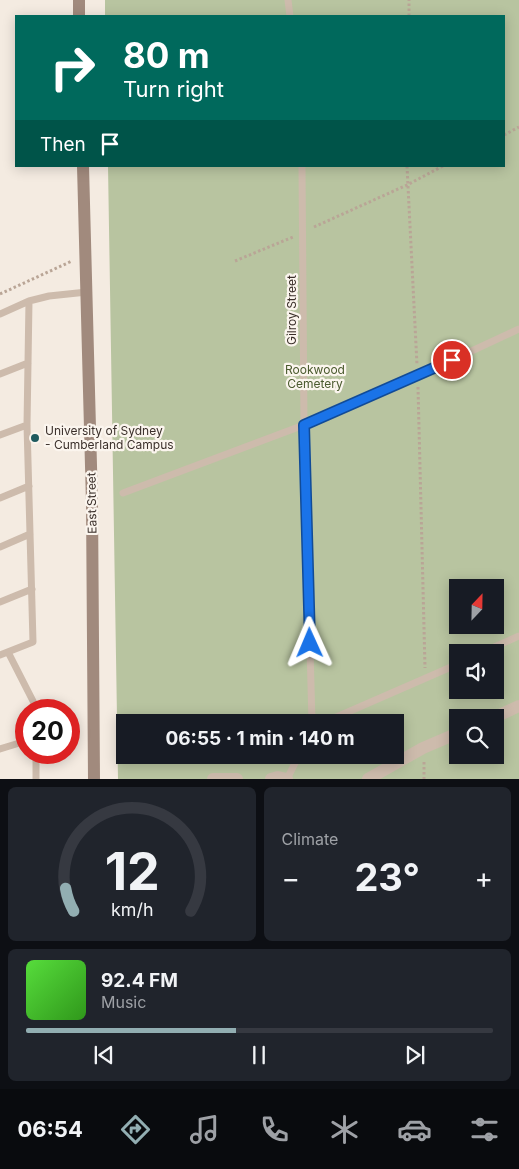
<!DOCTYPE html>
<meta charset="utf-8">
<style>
:root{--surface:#171b24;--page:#20242c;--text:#f1f3f6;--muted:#9ea1a6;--line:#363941;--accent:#92aeb2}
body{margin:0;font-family:Inter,sans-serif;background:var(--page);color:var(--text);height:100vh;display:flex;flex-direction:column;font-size:19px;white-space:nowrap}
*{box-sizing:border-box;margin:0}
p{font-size:16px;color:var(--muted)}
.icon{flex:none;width:28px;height:28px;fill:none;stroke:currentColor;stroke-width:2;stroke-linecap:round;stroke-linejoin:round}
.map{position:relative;height:779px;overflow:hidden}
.sheet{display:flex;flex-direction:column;gap:8px;padding:8px;background:#0d0f14;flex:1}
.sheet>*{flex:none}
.top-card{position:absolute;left:15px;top:15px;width:490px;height:152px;border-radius:0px;box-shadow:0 2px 12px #0003;background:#00695c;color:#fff;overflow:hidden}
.needle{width:32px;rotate:22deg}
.buttons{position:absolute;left:449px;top:579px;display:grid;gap:10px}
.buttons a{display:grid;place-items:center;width:55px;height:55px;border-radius:0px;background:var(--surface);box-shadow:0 2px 12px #0003;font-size:25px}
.speed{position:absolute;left:15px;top:699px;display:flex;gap:10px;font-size:25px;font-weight:700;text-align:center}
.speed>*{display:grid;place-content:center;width:65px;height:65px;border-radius:50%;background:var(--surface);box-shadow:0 2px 12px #0003;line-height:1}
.speed .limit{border:8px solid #d22;background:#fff;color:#111}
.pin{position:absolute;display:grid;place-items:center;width:42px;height:42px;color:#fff;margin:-21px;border:2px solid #fff;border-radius:50%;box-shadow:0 1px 5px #0007}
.me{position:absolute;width:55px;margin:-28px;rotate:359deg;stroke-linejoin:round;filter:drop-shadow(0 0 4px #0008)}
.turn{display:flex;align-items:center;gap:18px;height:105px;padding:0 25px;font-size:22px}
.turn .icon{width:65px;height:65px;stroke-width:2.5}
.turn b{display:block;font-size:35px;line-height:42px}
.then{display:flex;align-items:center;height:48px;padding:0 25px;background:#0003;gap:10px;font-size:19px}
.big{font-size:38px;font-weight:700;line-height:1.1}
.sheet .widget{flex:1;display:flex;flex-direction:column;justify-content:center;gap:8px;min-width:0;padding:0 18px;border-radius:8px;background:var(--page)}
.sheet .dial{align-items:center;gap:0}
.dial svg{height:130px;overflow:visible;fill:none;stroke:var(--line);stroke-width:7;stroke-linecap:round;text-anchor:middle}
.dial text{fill:var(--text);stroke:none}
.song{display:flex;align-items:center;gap:15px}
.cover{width:60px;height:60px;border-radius:8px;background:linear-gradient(135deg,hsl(110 70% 55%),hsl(110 70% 35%))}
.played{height:5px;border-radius:2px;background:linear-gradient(90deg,var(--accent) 45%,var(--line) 45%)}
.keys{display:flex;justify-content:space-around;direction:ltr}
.heat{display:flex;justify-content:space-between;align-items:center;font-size:28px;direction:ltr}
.sheet .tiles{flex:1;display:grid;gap:8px;grid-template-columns:1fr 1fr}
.widget:last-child{grid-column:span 2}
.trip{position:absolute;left:116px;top:714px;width:288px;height:50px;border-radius:0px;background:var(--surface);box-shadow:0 2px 12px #0003;font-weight:700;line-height:50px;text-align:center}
.tab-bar{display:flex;height:80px;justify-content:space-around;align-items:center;background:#090b0e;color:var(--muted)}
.tab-bar .icon{width:35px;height:35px}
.tab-bar .selected{color:var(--accent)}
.tab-bar b{font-size:22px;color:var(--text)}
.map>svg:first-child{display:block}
</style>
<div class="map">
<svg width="519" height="779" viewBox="0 0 519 779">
<rect width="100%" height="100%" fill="#f4ebe1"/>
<path fill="#b8c4a0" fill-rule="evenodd" d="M105,0h414v779h-401l-10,-613h396v-150h-399zM458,588h37v37h-37zM458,652h37v38h-37zM458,718h37v37h-37zM125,722h270v33h-270z"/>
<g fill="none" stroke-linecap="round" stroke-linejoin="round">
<path stroke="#b9a596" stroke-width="3" stroke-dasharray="2.5 2.5" stroke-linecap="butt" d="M409,16v-16
M504,135l15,-8
M407,166l10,199
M314,227l93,-42 36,-19
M235,261l58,-24
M0,294l72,-33
M418,387l7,281
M424,762v17"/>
<path stroke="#cdbbac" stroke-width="7" d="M288,0l2,16
M302,166l2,259 8,297
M0,314l29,-13
M0,374l28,-11
M0,435l27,-10
M123,493l181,-68 114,-49 101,-47
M0,498l29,-12
M0,547l30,-13
M0,602l32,-13
M8,652l27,53v5
M483,652l36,-16
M0,655l33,-13 -6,-217 2,-124 20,-5 38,-4
M325,722l133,-58
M0,749l26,-8
M36,752v27
M287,779l12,-24"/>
<path stroke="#cdbbac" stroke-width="12" d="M493,718l26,-12
M213,779h24
M271,779l7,-2 9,2
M368,779l55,-31 35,-15"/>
<path stroke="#a18a7d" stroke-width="12" d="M79,0v16
M83,166l9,337 2,276"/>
</g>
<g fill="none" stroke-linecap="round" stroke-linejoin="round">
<g stroke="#114b97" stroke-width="12">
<path id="route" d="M310,643l-6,-218 148,-65"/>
</g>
<use href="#route" stroke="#1a73e8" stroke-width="9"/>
</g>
<circle fill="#1f5a5e" stroke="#fbf5ee" stroke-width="2" cx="35" cy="438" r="5"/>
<g text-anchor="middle" stroke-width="4.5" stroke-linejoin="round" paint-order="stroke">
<g font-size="12" fill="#3b302b" stroke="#fbf5ee">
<text transform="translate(292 310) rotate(-90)" y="4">Gilroy Street</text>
<text transform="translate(92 503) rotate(-91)" y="4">East Street</text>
</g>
<g font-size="12" fill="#4a5a2e" stroke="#fbf5ee">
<text x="315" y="374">Rookwood<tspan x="315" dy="14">Cemetery</tspan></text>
</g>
<g font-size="12" fill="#3b302b" stroke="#fbf5ee" text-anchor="start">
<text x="45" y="435">University of Sydney<tspan x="45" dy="14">- Cumberland Campus</tspan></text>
</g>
</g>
</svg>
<div class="buttons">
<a><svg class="needle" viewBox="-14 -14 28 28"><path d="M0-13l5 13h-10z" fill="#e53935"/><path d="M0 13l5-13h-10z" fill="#9ea1a6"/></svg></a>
<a><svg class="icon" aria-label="sound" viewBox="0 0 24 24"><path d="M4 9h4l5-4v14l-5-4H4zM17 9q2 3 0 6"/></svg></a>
<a><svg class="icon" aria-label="search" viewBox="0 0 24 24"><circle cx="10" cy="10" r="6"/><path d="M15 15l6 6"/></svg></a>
</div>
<div class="speed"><div class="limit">20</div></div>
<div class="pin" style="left:452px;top:360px;background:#d93025"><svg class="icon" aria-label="arrive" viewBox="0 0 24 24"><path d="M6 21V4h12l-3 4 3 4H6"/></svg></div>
<svg class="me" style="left:310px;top:643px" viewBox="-20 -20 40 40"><path d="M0-17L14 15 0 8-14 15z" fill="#1a73e8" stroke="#fff" stroke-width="4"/></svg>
<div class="trip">06:55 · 1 min · 140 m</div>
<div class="top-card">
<div class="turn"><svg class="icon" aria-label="right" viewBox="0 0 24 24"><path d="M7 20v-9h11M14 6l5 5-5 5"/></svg><div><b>80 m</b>Turn right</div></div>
<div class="then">Then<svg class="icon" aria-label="arrive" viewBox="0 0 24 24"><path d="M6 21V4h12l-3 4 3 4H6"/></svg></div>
</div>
</div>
<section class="sheet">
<div class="tiles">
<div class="widget dial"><svg viewBox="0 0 100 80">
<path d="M14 69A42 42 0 1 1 86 69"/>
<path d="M14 69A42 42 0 0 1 9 55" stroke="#92aeb2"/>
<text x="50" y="56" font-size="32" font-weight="700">12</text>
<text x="50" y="72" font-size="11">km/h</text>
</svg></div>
<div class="widget"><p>Climate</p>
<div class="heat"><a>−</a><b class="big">23°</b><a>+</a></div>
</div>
<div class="widget">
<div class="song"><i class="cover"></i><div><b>92.4 FM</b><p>Music</p></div></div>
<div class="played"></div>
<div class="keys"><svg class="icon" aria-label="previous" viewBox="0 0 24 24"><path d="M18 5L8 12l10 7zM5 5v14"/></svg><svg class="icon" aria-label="pause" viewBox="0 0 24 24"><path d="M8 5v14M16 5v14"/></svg><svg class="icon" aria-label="next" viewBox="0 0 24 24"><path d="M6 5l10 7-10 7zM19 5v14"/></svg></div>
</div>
</div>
</section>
<nav class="tab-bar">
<b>06:54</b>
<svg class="icon selected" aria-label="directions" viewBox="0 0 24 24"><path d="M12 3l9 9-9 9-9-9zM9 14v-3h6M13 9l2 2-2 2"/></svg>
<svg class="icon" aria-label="music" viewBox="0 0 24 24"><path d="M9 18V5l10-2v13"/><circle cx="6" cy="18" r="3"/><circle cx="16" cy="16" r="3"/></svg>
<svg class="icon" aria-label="phone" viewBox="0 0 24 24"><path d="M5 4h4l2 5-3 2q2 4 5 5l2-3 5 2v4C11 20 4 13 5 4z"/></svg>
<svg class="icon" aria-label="climate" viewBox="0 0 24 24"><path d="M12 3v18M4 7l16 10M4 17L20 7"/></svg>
<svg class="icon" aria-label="car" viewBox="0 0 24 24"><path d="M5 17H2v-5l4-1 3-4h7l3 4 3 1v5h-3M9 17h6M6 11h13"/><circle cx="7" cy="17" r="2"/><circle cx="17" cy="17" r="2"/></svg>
<svg class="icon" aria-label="filters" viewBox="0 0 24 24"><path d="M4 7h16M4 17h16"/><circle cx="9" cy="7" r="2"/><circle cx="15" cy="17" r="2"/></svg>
</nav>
